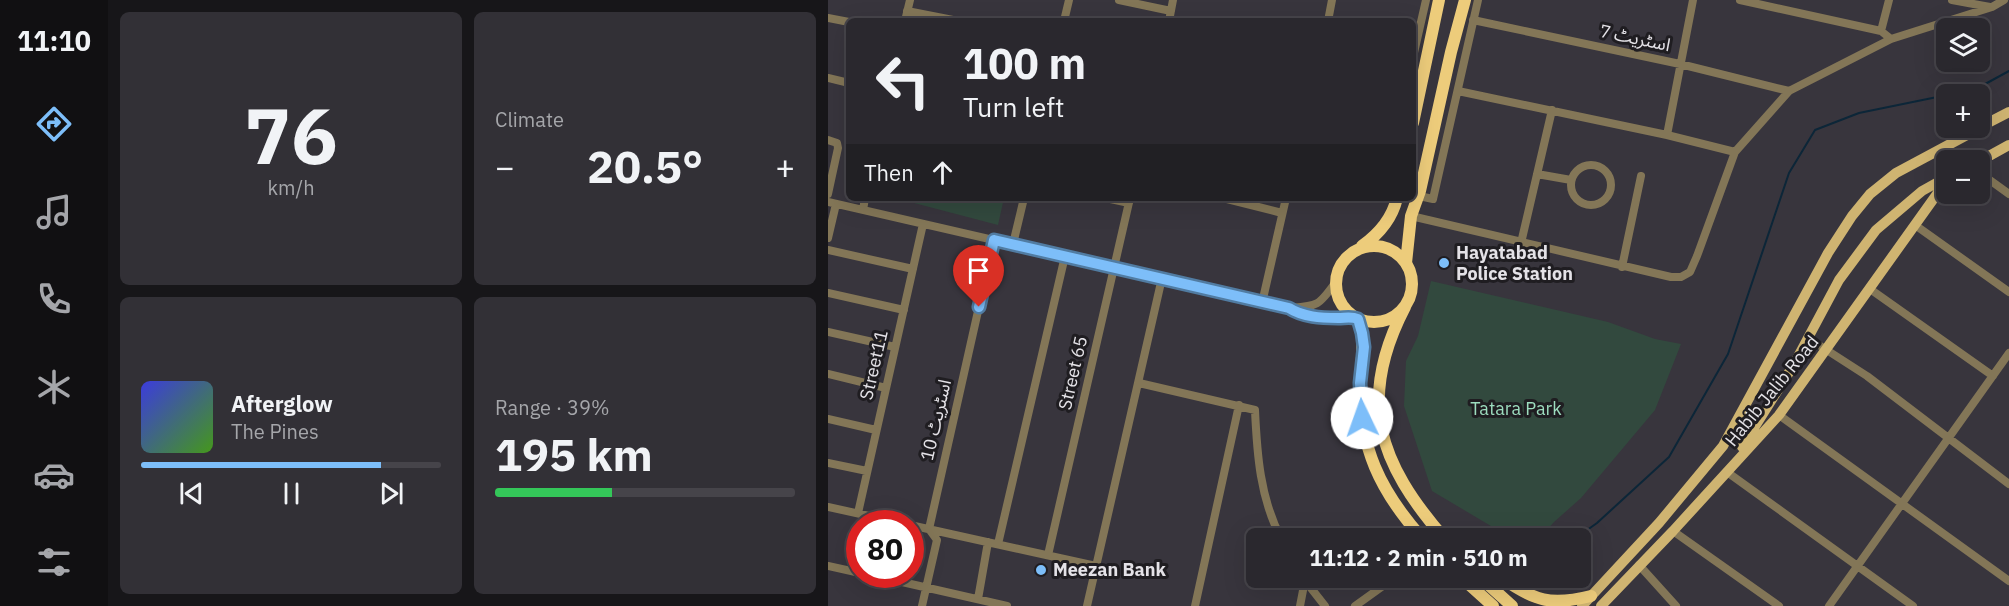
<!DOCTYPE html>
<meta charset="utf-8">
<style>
:root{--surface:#2a282e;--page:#323036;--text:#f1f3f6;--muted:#a5a6aa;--line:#46444a;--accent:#7dbef9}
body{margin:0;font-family:"IBM Plex Sans","Noto Sans Arabic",sans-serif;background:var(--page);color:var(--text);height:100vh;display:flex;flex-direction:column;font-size:22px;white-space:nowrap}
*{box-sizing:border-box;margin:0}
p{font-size:20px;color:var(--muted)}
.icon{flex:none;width:33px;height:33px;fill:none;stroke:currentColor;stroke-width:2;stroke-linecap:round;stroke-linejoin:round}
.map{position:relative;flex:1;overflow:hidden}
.drawer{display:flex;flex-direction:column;gap:12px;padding:12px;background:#171619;width:720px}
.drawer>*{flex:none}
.banner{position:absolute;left:18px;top:18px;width:570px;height:183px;border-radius:9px;box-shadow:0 6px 24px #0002,0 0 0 2px var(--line);background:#2a282e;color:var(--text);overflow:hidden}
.controls{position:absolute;left:1108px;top:18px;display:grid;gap:12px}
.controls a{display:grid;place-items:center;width:54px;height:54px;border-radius:9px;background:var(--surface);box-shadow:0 6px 24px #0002,0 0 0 2px var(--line);font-size:30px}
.speed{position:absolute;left:18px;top:510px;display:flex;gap:12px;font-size:30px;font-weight:700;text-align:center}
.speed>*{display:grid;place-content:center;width:78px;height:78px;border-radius:50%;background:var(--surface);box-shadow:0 6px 24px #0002,0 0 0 2px var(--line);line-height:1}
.speed .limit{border:9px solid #d22;background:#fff;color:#111}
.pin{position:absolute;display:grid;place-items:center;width:51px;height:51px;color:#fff;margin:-62px -26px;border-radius:50% 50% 50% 0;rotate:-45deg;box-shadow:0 0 6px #0007}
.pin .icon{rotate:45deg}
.me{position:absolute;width:66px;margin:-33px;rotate:357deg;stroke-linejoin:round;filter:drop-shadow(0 0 4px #0008)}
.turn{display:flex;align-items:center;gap:21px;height:126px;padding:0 18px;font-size:27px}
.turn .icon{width:78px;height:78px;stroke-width:2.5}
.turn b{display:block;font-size:42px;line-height:51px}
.then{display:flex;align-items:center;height:57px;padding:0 18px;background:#0003;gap:12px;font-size:22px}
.big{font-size:45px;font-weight:700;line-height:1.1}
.drawer .card{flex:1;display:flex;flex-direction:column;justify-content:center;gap:9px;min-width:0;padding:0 21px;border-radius:9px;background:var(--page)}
.drawer .dial{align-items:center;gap:0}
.dial b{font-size:78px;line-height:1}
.song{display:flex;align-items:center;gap:18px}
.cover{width:72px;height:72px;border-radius:9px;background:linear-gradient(135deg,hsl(240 70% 55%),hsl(100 70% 35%))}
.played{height:6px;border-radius:3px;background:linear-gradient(90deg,var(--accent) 80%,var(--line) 80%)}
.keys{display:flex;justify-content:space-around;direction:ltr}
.heat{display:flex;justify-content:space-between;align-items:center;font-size:33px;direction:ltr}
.charge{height:9px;border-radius:4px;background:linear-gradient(90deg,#34c759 39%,var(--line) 0)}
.drawer .tiles{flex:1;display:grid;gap:12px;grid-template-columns:repeat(2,1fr)}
.trip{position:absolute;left:418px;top:528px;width:345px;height:60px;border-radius:9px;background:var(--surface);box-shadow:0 6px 24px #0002,0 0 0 2px var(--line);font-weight:700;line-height:60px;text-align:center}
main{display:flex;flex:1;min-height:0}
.tabs{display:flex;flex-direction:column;width:108px;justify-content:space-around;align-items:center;background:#111012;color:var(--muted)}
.tabs .icon{width:42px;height:42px}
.tabs .current{color:var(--accent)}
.tabs b{font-size:27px;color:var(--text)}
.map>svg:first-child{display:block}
</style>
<main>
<nav class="tabs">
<b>11:10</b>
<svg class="icon current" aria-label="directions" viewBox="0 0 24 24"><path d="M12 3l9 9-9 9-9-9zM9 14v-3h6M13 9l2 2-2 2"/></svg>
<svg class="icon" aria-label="music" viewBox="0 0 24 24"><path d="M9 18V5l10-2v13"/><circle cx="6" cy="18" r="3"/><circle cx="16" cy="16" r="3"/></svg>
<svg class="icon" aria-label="phone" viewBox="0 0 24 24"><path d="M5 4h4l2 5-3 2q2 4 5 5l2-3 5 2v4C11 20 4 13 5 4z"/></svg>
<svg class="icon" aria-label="climate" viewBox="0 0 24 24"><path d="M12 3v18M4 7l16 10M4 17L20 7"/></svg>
<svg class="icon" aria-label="car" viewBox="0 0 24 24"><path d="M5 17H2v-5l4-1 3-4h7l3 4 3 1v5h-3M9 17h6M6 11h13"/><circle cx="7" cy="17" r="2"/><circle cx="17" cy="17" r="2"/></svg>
<svg class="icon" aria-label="filters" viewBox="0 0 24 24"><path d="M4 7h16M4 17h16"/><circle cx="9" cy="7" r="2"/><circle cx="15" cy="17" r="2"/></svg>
</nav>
<section class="drawer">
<div class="tiles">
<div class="card dial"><b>76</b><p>km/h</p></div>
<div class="card"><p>Climate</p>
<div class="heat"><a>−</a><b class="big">20.5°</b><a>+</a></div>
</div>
<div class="card">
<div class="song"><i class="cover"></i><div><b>Afterglow</b><p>The Pines</p></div></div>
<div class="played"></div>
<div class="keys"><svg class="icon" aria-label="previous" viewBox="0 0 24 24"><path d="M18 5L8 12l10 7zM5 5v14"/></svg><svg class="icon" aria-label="pause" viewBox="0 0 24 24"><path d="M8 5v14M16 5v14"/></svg><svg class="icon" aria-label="next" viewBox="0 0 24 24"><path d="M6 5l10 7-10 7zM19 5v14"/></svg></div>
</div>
<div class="card"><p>Range · 39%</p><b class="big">195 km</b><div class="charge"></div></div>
</div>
</section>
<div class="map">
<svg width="1181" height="606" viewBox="0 0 1181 606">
<rect width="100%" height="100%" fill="#38353d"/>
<path fill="#32493e" d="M67,198h109l-6,27z
M603,281l177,41 47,17 26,5 -26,66 -74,88 -27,24 -14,16h-22l-22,-9 -64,-38 -28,-85 2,-45 12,-25z"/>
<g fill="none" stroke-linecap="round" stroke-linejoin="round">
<path stroke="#0c2638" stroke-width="2" d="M1121,94l27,-5 33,-18
M748,538l21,-15 72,-66 59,-103 61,-181 26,-43 44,-17 88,-18
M689,583l7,-5"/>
<path stroke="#837657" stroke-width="8" d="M291,0l52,11
M912,0l141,31 10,8
M1124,0l38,7
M79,11l51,10
M0,18l21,4
M645,20l207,44 109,27
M77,21l5,-21
M236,21l5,-21
M341,21l4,-21
M500,21l4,-21
M1053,31l8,-31
M585,57l13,-57
M0,78l21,5
M630,91l209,44 68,17
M839,135l26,-135
M0,140l9,3 1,5 -10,46
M743 185a20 20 0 1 1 40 0a20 20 0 1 1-40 0Z
M1152,173l29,21
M709,174l34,6
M591,196l14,3 45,-199
M278,198l23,5
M395,198l59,15
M0,202l461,106c28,-2 29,-1 46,-25
M35,210l2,-12
M583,216l260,61h10l9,-5 7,-16 38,-104 54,-61 102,-52 101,-32 12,-7
M1087,225l94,67
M0,238l8,-34
M693,243l31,-133
M185,244l11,-46
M0,250l85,19
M794,267l19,-91
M1042,289l123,87
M0,293l76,17
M434,303l24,-105
M461,309c17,10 45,11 65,8
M0,332l67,15
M980,338l59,38 142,108
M0,374l58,14
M311,383l116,27c2,44 5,88 26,128
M951,415l230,166
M0,419l48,11
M0,463l39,8
M899,472l186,134
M0,507l78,17
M30,513l65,-289
M82,525l186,41
M845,531l106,75
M170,544l67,-288
M220,555l82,-357
M811,565l37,41
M0,566l32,7
M39,574l140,32
M475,578l22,28
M150,599l10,-57
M94,606l15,-66 -8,-11 65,-289
M259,606l75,-328
M367,606l44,-201
M472,606l5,-26
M527,606l39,-28
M1001,606l180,-253"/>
<path stroke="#cfb471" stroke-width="10" d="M1152,127l29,-15
M1152,161l29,-16
M914,447l51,-81 46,-86 37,-50 46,-39 25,-14
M754,606l77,-83 64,-77 105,-193 24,-37 18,-22 26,-21 84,-45
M773,606l72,-75 106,-116 168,-235"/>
<path stroke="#edcc7b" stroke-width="12" d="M585,123l26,-123
M508 284a38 38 0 1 1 76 0a38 38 0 1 1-76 0Z
M534,246c17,-12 30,-27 35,-48
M578,263l5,-47 9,-25 31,-139 14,-52
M577,307c-49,94 -26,156 39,231
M530,319c8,22 3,41 2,64 -1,64 20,108 62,155
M634,578l31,28
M653,578l31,28
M674,578c32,23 49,28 89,18"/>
</g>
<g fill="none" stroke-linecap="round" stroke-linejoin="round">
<g stroke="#517ca2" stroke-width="15">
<path id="route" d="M151,307l15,-67 295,68c14,9 32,10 49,10 7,0 13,-2 20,1l4,14 2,14 -4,36 2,35"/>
</g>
<use href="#route" stroke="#7dbef9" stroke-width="10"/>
</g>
<g fill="#7dbef9" stroke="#1f1d21" stroke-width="2">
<circle cx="616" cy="263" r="6"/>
<circle cx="213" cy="570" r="6"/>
</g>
<g text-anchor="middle" stroke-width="6" stroke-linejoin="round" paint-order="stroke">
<g font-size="18" fill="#e4e2e7" stroke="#1f1d21">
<text transform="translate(807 38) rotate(12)" y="6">اسٹریٹ 7</text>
<text transform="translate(46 365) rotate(-77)" y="6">Street11</text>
<text transform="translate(245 373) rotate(-77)" y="6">Street 65</text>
<text transform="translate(944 391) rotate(-51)" y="6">Habib Jalib Road</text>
<text transform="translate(108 420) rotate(-77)" y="6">اسٹریٹ 10</text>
</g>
<g font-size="18" font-weight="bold" fill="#e4e2e7" stroke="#1f1d21" text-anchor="start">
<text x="628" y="259">Hayatabad<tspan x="628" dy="21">Police Station</tspan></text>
<text x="225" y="576">Meezan Bank</text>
</g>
<g font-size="18" fill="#9dddbf" stroke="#1f1d21">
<text x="688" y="415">Tatara Park</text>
</g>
</g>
</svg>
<div class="controls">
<a><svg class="icon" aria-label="layers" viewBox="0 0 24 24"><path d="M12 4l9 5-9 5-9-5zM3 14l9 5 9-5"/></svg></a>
<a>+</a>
<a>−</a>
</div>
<div class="speed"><div class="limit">80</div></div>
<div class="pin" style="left:151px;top:307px;background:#d93025"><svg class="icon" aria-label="arrive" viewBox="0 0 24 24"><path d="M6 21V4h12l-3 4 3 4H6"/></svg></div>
<svg class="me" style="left:534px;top:418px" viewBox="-20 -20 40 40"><circle r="19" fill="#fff"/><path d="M0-13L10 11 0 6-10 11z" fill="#7dbef9"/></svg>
<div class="trip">11:12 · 2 min · 510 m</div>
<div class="banner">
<div class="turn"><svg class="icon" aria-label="left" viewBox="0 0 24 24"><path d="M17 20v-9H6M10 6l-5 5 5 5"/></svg><div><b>100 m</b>Turn left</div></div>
<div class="then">Then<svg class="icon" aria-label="ahead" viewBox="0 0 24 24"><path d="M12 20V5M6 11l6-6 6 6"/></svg></div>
</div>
</div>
</main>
